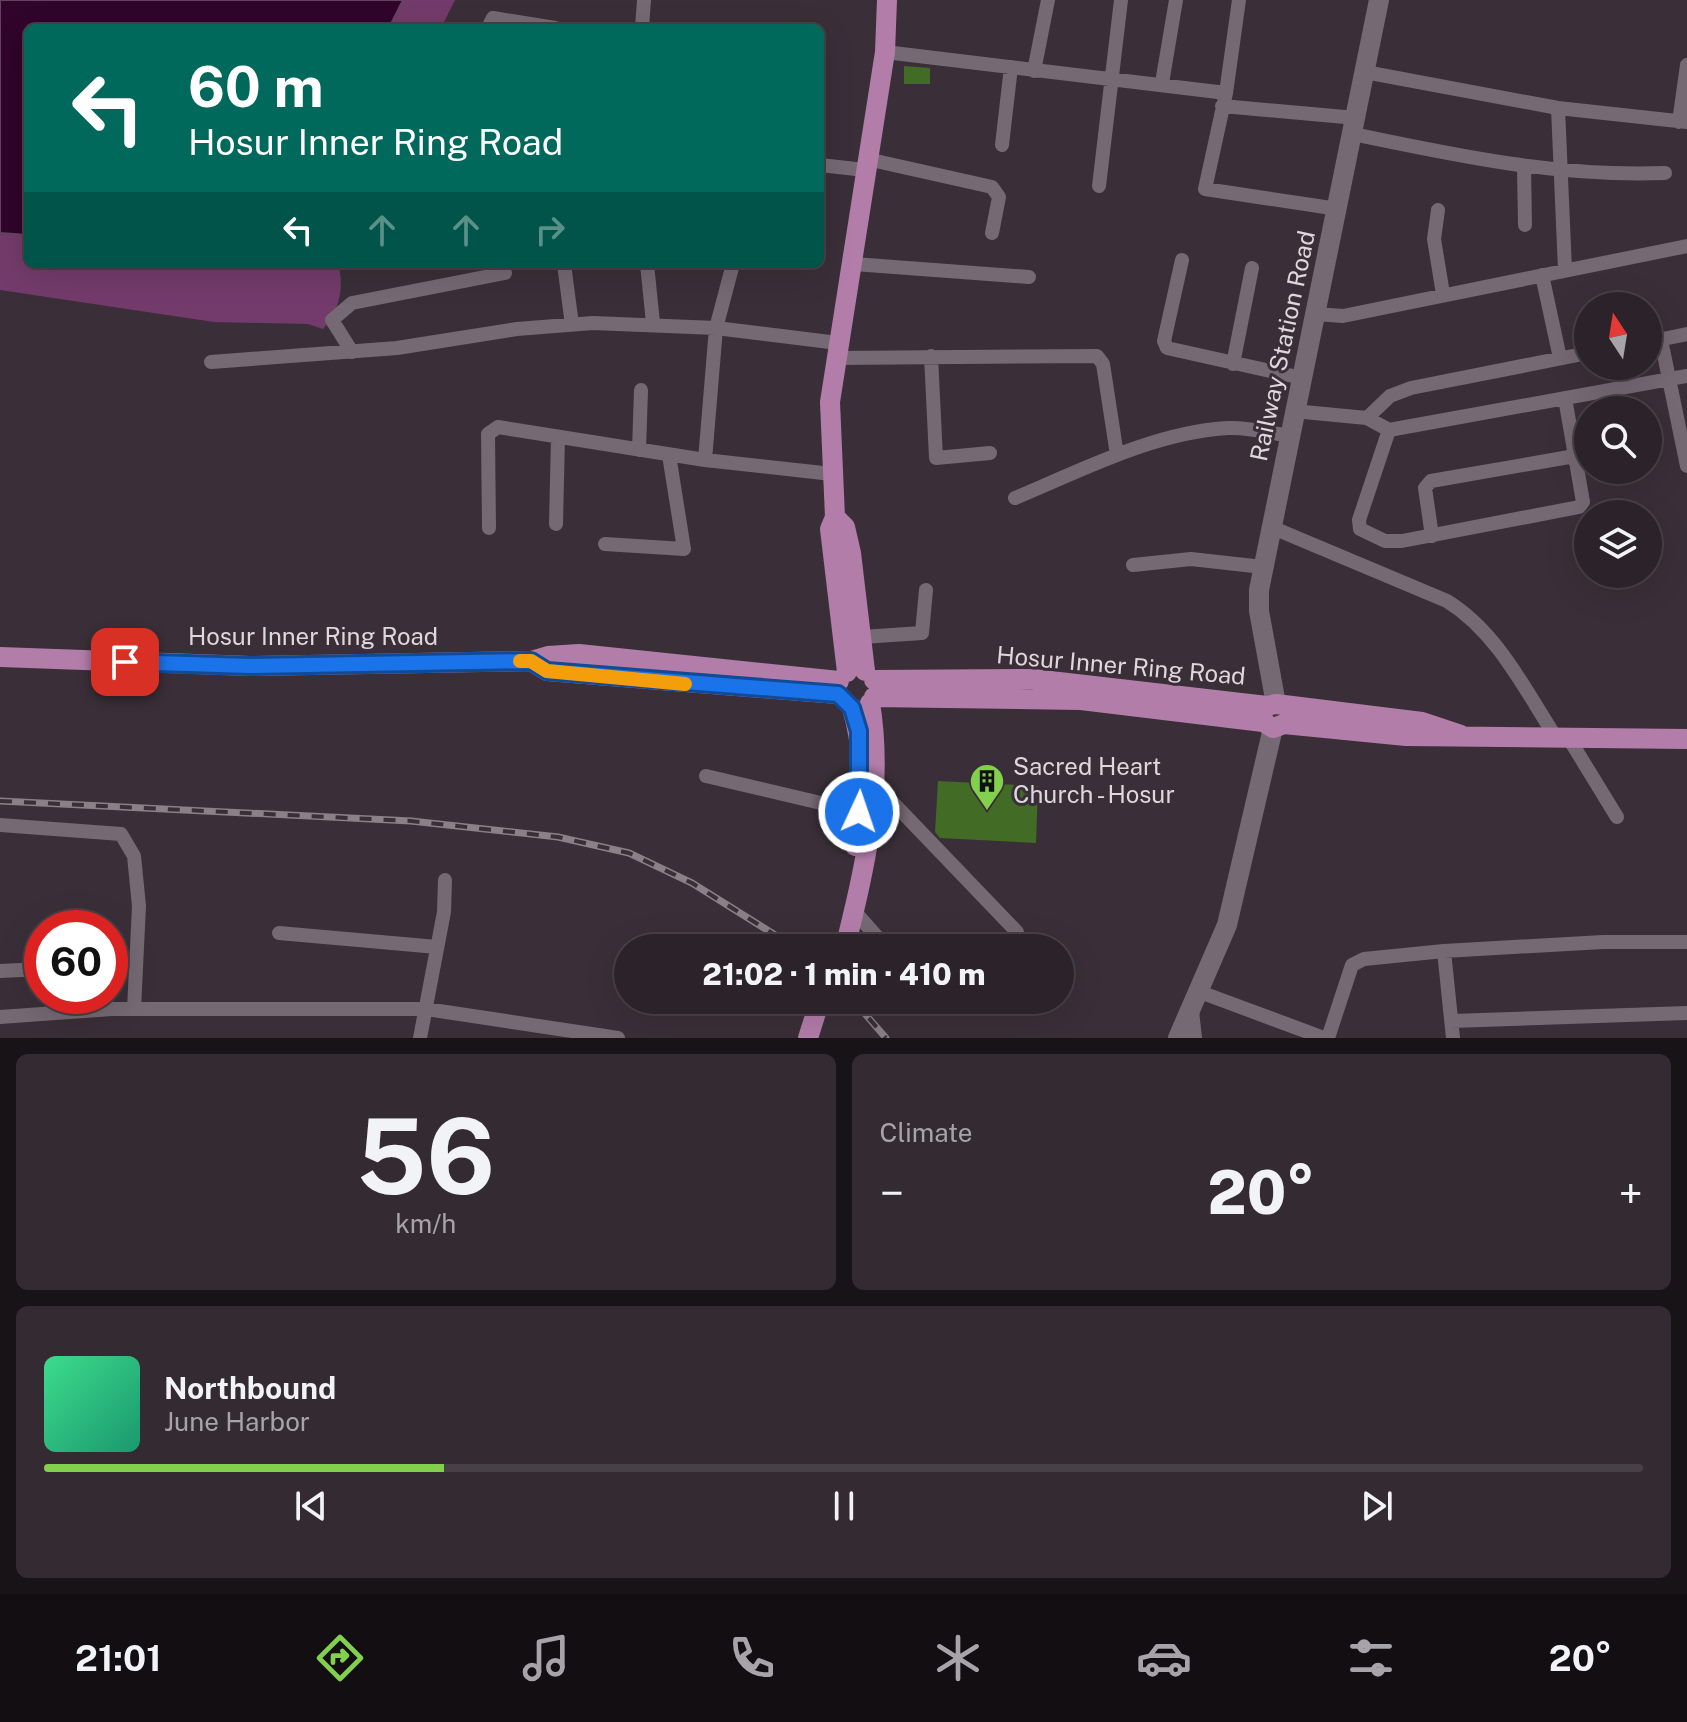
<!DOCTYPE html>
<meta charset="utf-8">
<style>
:root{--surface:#2c232a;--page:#342b32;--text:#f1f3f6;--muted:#a6a4a8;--line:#484047;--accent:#83d04e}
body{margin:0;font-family:"Public Sans",sans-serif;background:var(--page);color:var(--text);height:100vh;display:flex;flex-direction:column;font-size:30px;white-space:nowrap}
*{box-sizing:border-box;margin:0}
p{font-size:26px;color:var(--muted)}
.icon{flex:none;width:44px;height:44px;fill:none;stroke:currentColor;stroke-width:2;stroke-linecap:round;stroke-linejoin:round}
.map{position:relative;height:1038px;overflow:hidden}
.panel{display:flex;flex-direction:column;gap:16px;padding:16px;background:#181317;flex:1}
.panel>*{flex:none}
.top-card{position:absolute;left:24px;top:24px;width:800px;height:244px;border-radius:12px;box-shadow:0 8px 32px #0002,0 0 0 2px var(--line);background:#00695c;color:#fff;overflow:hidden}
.needle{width:52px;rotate:348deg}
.tools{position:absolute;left:1574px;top:292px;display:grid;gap:16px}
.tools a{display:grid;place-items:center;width:88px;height:88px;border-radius:50%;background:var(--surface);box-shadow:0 8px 32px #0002,0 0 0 2px var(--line);font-size:40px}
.speed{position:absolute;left:24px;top:910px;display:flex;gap:16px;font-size:40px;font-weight:700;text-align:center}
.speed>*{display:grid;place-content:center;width:104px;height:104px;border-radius:50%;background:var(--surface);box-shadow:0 8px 32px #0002,0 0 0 2px var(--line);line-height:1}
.speed .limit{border:12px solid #d22;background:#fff;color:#111}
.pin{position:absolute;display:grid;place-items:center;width:68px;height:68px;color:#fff;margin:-34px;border-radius:16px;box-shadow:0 4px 12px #0006}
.me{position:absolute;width:88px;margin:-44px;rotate:3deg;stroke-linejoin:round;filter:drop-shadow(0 0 6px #0008)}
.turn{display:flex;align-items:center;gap:28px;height:168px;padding:0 32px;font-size:36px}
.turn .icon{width:104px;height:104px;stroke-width:2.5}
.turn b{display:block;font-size:56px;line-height:68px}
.lanes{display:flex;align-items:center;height:76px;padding:0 32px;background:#0003;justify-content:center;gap:40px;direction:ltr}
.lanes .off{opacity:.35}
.big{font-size:60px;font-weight:800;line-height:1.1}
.panel .tile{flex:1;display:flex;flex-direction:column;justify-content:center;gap:12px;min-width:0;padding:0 28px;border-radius:12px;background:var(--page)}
.panel .dial{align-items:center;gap:0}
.dial b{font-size:104px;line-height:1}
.song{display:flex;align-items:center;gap:24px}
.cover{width:96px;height:96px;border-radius:12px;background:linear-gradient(135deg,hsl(150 70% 55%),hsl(160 70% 35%))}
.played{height:8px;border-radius:4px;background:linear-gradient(90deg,var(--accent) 25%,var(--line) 25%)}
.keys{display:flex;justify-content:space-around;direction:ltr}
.heat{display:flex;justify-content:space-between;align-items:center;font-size:44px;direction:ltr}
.panel .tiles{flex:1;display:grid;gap:16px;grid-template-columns:1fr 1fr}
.tile:last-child{grid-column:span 2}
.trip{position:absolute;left:614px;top:934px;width:460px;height:80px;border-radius:40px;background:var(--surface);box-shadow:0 8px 32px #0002,0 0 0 2px var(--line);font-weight:800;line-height:80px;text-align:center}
.tabs{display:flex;height:128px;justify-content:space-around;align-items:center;background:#120e11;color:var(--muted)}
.tabs .icon{width:56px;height:56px}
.tabs .selected{color:var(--accent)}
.tabs b{font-size:36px;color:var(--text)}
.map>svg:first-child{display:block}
</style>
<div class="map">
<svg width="1687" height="1038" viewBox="0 0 1687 1038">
<rect width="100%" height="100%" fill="#3a2f38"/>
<path fill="#733b6b" d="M403,0h52l-14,28h-52z
M0,233l28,2v29h310c7,22 1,48 -15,65l-15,-5 -94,-2 -214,-32z"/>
<path fill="#30042b" stroke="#644360" stroke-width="2" d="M0,0h403l-14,28h-361v207l-28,-2z"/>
<path fill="#426b26" d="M904,66l26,2v16h-26z
M938,781l100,5 -2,57 -96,-5 -5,-6z"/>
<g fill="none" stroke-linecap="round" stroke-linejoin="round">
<path stroke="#756973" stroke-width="14" d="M488,28l5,-10 62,10
M642,28l2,-28
M885,52l341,41 13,-93
M1034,71l14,-71
M1365,72l193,36 129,14
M1162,83l14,-83
M1226,93l-21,96 133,20
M1222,106l134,12
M1558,108l7,162
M1679,122l8,-57
M1353,134c105,22 204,43 312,39
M1002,145l9,-78
M867,159l125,28 7,10 -7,36
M820,165l45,5
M1524,167l1,58
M1099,186l22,-186
M1438,210l-4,29 9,55
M1182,260l-18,81 3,7 135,30
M564,264l8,61
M647,264l6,59
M854,264l175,13
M1542,275l18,83
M1315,314l28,2 344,-70
M1661,340l26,126
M1648,342l39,-8
M352,352l-20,-32 20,-17 153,-30
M931,356l5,102 54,-5
M836,358l261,-2 6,8 14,91
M211,362l186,-14 120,-19 76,-6 123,5 122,15
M1233,364l19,-96
M1293,411l74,7 22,12 298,-54
M1367,418l23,-22 21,-8 177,-35
M1389,430l-30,90 1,9 25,12h17l177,-34 4,-5 -18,-104
M639,450l2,-60
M705,460l11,-132 17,-64
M1015,498c67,-28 140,-66 213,-70 21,-1 42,5 62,8
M556,524l2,-87
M1271,527l176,74c50,31 77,87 108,135
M489,528l-1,-94 10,-7 207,33 127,14
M1432,536l-7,-48 6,-7 144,-25
M605,544l79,5 -15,-94
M1133,565l58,-6 72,8
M862,637l60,-4 4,-43
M1568,737l49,80
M706,776l153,36
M877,786l140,146 1,12 -11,4
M0,825l121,9 13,22 5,50 -5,103
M854,911l33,37
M279,933l158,14
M1444,951l159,-9h84
M0,971l42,-2
M1200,992l124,46
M1192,1011l3,27
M0,1017l112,-8h314l192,29
M1452,1021l235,-8
M420,1038l24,-126 1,-32
M1328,1038l24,-73 12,-6 80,-8 9,87"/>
<path stroke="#756973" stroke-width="20" d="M1276,704l-17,-93v-21l120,-590
M1178,1038l49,-113 46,-197"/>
<path stroke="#b37daa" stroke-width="20" d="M835,517l10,10 6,26 14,118
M0,657l250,9 281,-5 17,-5 31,-2 260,27
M531,661l16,10 291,23
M847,672l-17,-143 5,-12 -5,-115 55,-350 2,-52
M874,680l159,-1 234,27
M874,697l207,3 182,22
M852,708c13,44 12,93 3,138
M1461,735l-39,-13 -146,-18 -9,2 -6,9 2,7 10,6 11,-4 122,12 281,3
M845,948c20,-82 39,-160 25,-245
M808,1038l12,-38"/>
<g stroke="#8a8188" stroke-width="7">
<path id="rail" d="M0,801l411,20 147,16 71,16 63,30 104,65
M853,1000l33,38"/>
</g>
<use href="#rail" stroke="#3a2f38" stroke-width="4" stroke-dasharray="12" stroke-linecap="butt"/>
</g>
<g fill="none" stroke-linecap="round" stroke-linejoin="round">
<g stroke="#114b97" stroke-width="20">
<path id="route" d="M125,662l125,4 281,-5 16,10 291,23 14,14 7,23v81"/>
</g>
<use href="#route" stroke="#1a73e8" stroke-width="14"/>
<path stroke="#f59e0b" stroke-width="14" d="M520,661h11l16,10 138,13"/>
</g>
<defs>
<g id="building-pin" transform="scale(1.8)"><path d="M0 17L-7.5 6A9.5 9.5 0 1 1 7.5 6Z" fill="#83d04e" stroke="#3a2f38"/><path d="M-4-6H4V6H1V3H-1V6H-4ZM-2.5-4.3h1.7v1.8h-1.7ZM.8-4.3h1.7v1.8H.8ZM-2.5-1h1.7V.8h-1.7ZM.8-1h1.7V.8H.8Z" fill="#111"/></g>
</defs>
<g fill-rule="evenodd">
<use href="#building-pin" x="987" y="781"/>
</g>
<g text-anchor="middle" stroke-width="6" stroke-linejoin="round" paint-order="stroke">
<g font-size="24" fill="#ded7dc" stroke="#3a2f38">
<text transform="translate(1283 346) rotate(-78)" y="8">Railway Station Road</text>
<text x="313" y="645">Hosur Inner Ring Road</text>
<text transform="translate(1121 666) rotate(5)" y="8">Hosur Inner Ring Road</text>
</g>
<g font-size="24" fill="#ded7dc" stroke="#3a2f38" text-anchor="start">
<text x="1013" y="775">Sacred Heart<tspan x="1013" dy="28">Church - Hosur</tspan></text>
</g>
</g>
</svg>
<div class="tools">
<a><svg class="needle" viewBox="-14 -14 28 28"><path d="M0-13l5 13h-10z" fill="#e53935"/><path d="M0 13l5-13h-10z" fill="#a6a4a8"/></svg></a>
<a><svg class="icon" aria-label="search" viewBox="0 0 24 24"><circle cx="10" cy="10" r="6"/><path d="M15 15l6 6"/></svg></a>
<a><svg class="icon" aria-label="layers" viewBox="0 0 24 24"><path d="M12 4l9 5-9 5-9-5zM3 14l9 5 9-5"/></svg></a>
</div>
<div class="speed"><div class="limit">60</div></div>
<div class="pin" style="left:125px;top:662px;background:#d93025"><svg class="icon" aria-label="arrive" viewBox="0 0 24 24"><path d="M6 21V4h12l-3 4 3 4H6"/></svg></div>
<svg class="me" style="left:859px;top:812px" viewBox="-20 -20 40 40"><circle r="17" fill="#1a73e8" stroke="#fff" stroke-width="3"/><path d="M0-11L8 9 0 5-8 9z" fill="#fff"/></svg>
<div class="trip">21:02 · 1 min · 410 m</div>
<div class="top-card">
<div class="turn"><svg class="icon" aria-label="left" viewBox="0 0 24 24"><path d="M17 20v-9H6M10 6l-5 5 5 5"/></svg><div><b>60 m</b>Hosur Inner Ring Road</div></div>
<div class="lanes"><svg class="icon" aria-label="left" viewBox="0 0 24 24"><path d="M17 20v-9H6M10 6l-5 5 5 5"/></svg><svg class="icon off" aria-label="ahead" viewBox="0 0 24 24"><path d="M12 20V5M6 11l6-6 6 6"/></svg><svg class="icon off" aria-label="ahead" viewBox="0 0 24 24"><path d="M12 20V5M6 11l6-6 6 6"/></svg><svg class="icon off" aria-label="right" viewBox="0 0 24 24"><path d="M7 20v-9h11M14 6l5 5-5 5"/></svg></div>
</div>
</div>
<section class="panel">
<div class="tiles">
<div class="tile dial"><b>56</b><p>km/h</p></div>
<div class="tile"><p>Climate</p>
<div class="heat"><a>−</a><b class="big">20°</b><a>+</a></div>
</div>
<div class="tile">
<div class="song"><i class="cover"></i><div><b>Northbound</b><p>June Harbor</p></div></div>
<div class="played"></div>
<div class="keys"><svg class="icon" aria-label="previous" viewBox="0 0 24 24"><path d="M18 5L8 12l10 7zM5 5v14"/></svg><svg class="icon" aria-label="pause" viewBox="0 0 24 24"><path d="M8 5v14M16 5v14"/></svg><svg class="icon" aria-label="next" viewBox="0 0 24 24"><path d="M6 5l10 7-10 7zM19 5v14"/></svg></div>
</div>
</div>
</section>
<nav class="tabs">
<b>21:01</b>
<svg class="icon selected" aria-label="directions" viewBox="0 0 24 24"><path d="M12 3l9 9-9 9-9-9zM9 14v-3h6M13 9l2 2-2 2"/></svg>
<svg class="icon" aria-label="music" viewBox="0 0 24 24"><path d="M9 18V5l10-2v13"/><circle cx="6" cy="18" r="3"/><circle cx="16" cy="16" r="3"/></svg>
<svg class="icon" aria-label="phone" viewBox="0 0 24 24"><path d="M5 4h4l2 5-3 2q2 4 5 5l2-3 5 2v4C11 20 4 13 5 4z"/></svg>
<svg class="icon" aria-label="climate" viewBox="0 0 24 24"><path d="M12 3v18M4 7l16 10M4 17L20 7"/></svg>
<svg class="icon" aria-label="car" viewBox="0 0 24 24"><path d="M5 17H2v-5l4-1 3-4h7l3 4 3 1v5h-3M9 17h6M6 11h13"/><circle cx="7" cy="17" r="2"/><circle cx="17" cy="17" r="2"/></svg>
<svg class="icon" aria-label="filters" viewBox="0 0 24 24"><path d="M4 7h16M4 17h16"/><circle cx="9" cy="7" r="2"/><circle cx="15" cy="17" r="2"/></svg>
<b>20°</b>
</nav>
